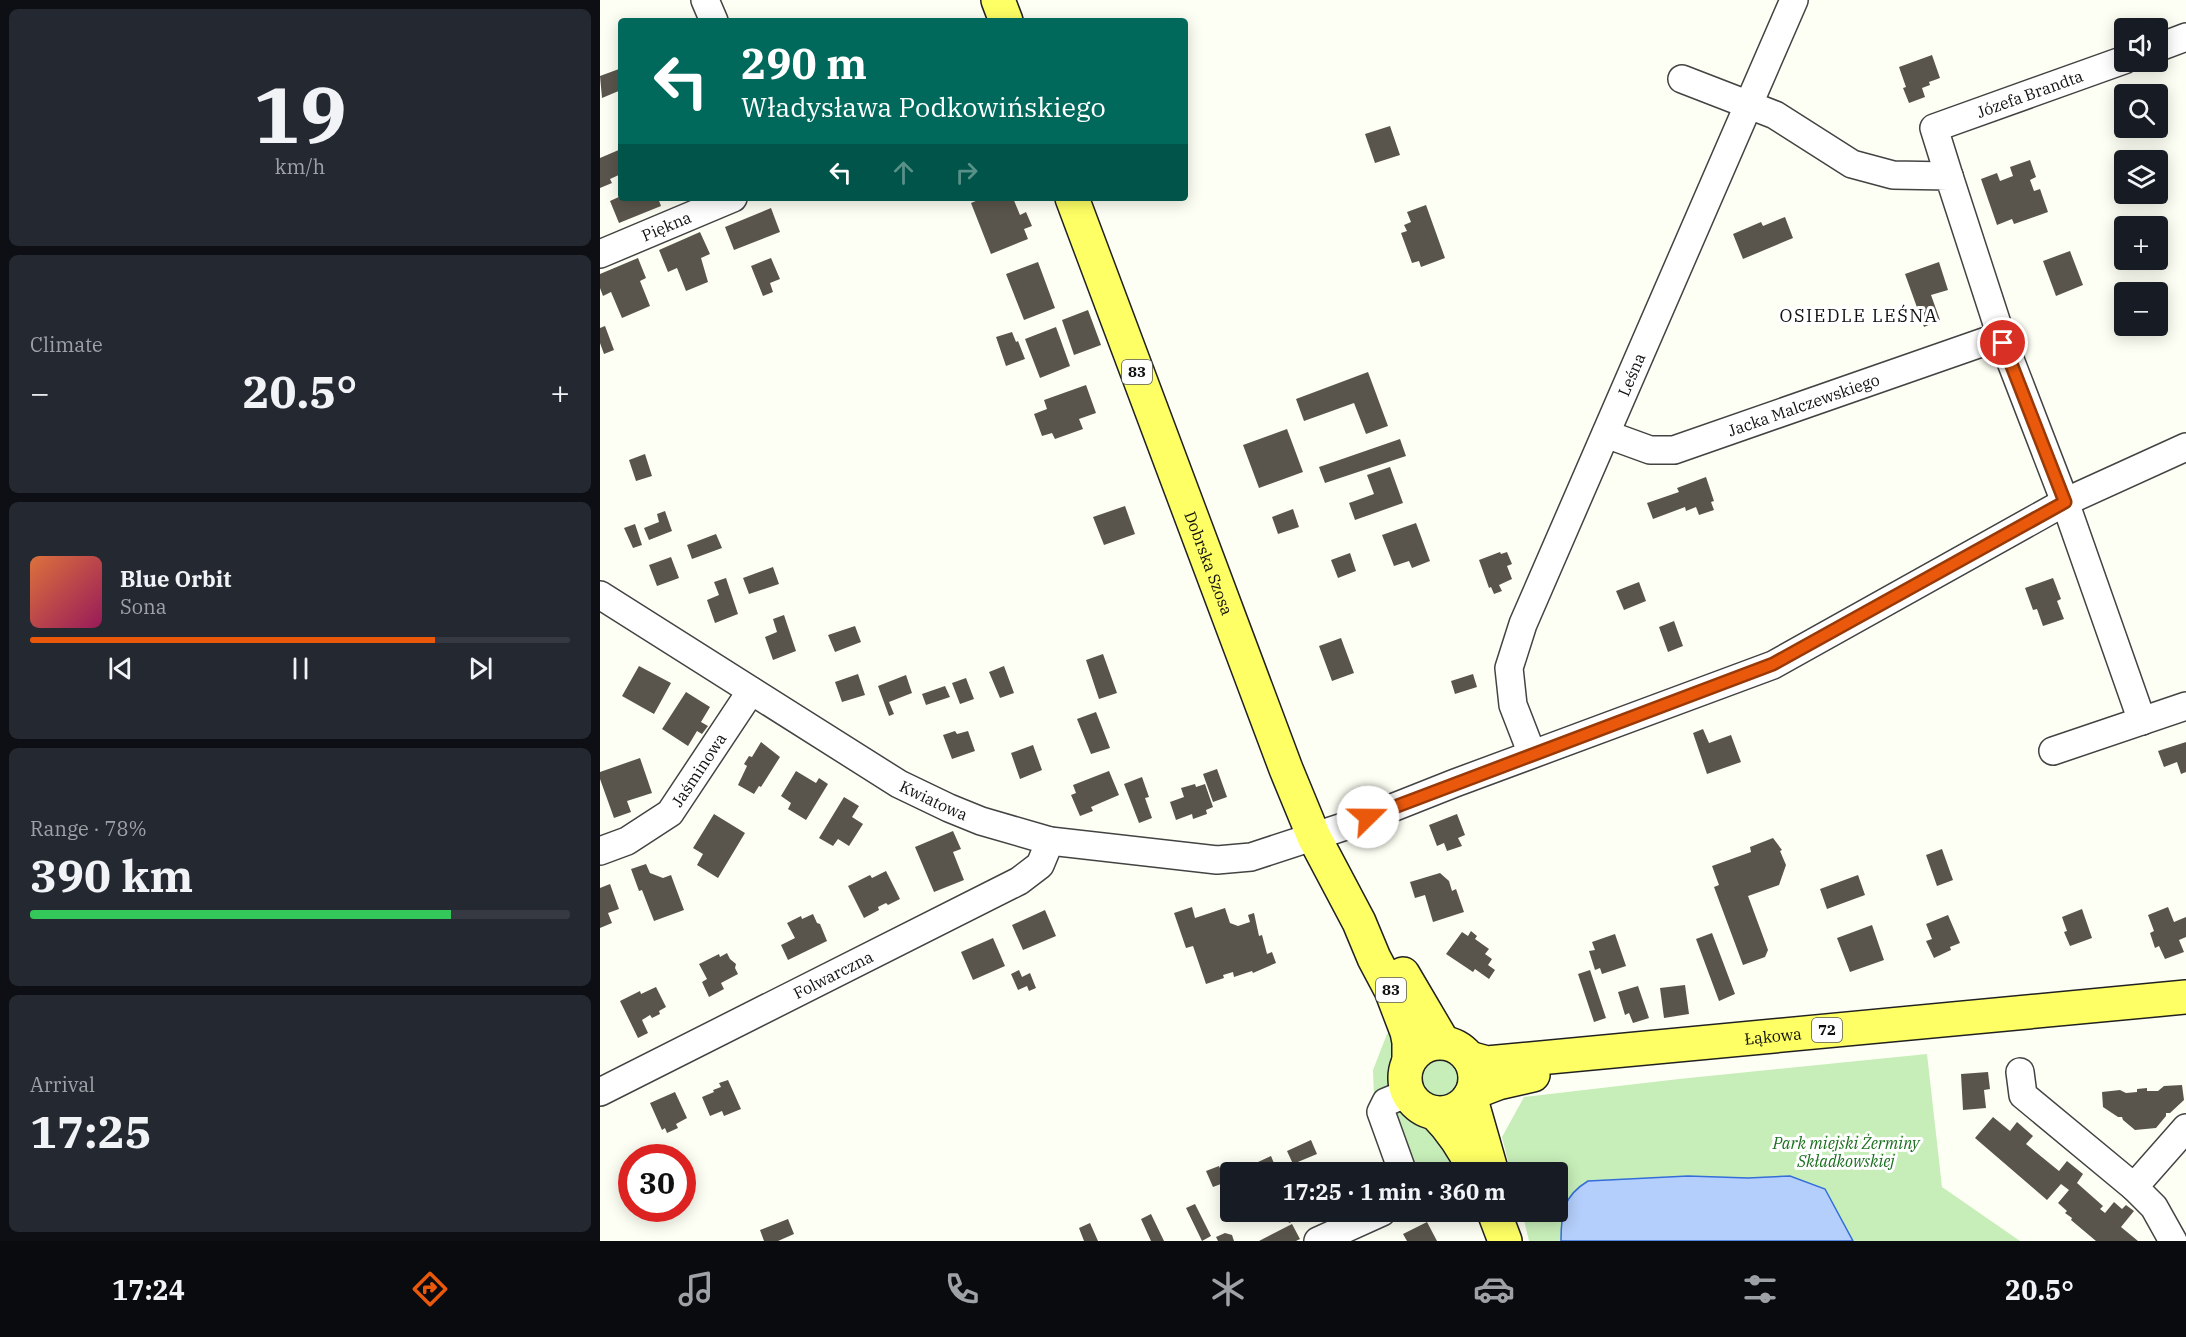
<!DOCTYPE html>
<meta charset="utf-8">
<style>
:root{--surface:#171b24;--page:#242831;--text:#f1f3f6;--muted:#9ea1a6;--line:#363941;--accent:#ea580c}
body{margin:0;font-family:"IBM Plex Serif",serif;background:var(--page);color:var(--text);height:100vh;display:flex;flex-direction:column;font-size:22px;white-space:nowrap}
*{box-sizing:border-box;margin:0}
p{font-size:20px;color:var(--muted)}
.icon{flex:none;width:33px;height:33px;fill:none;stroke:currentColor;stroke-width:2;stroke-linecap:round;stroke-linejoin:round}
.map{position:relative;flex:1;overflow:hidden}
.sheet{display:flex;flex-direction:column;gap:9px;padding:9px;background:#0d0f14;width:600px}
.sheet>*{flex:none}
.top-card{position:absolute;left:18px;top:18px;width:570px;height:183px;border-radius:6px;box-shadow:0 3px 15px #0003;background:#00695c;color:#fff;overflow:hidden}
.buttons{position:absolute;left:1514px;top:18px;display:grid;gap:12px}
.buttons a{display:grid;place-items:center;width:54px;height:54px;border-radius:6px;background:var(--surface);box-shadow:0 3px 15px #0003;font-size:30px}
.speed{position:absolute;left:18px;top:1144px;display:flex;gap:12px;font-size:30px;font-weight:700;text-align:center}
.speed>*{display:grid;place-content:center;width:78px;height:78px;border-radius:50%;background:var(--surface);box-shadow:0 3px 15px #0003;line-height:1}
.speed .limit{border:9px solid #d22;background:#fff;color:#111}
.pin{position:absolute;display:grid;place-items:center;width:51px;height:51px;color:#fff;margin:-26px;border:3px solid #fff;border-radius:50%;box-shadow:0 2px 6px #0007}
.me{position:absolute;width:66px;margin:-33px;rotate:68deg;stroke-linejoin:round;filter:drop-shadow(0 0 4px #0008)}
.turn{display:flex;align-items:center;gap:21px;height:126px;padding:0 24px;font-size:27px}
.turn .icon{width:78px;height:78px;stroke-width:2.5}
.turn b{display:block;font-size:42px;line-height:51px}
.lanes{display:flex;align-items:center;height:57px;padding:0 24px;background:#0003;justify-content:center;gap:30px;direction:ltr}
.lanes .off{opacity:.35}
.big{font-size:45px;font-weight:700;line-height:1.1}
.sheet .tile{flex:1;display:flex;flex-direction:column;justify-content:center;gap:9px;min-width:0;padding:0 21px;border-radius:9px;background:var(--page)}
.sheet .dial{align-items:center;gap:0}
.dial b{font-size:78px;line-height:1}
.song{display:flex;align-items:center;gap:18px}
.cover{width:72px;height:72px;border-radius:9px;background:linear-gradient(135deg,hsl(20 70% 55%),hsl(330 70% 35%))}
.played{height:6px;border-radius:3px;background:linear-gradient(90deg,var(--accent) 75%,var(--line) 75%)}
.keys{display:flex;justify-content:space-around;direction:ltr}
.heat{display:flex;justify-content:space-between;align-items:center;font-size:33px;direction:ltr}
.charge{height:9px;border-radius:4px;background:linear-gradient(90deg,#34c759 78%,var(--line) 0)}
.trip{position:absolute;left:620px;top:1162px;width:348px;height:60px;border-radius:6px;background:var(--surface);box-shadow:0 3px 15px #0003;font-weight:700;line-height:60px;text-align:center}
.menu{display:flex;height:96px;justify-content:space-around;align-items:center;background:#090b0e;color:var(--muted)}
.menu .icon{width:42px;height:42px}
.menu .selected{color:var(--accent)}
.menu b{font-size:27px;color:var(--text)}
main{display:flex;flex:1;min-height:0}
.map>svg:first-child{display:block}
</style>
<main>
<section class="sheet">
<div class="tile dial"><b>19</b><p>km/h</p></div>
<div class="tile"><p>Climate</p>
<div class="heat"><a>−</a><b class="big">20.5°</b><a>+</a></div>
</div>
<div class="tile">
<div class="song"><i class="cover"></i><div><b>Blue Orbit</b><p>Sona</p></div></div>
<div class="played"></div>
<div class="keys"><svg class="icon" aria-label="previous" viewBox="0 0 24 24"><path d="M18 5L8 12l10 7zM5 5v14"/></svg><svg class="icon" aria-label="pause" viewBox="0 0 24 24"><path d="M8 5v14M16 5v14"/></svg><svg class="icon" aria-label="next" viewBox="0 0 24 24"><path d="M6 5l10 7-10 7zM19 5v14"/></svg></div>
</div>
<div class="tile"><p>Range · 78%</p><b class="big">390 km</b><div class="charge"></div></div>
<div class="tile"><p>Arrival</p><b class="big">17:25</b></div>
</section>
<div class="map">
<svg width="1586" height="1241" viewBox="0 0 1586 1241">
<rect width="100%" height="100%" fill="#fefff4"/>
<path fill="#c7eeb9" d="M794,1030l3,31 -3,20 -20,17 -1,-28 14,-36z
M816 1078a24 24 0 1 1 48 0a24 24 0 1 1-48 0Z
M1327,1054l15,133 78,54h-491l-7,-29h35v-39h-46l-9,-36 22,-40 155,-18z
M804,1106l18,16 5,1 32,46 -2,3 -42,1 -21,-61z"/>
<path fill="#b4cffb" stroke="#356ed8" stroke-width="1.5" d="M1088,1176l60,2 42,-2 35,13 28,52h-292c0,-28 2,-45 27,-60z"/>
<path fill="#5a554c" d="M1332,55l8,23 -11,4 1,3 -8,3 3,9 -16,6 -6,-15 3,-1 -7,-20z
M19,69l2,5v16l-19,8 -2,-22z
M790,126l10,29 -25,8 -10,-29z
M21,149v25l-11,5 2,4 -12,5v-30z
M1430,160l6,17 -6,3 4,11 6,-2 8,23 -34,12 -2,-5 -15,6 -16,-46 16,-6 3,8 13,-5 -3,-9z
M21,196v2h37l3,8 -42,17 -9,-22z
M383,198h30l7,17 6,-3 6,14 -8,3 4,10 -37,15 -20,-51z
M826,205l19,53 -24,9 -2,-6 -7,2 -11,-30 6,-2 -3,-6 7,-3 -4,-10z
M171,208l9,24 -46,18 -9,-23z
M1185,217l8,21 -50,21 -10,-25 28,-12 2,4z
M100,232l10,22 -9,4 7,24 -22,9 -9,-23 -9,4 -9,-22z
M1470,251l13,34 -27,11 -13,-35z
M38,258l8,20 -6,3 10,25 -28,12 -11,-26 -8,4 -3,-8v-14z
M171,258l9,21 -10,4 3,9 -10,4 -12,-30z
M438,262l17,46 -31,12 -18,-46z
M1339,262l9,28 -17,5 9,25 -16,7 -19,-53z
M488,310l13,35 -27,10 -12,-35z
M5,326l9,24 -10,4 -4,-11v-15z
M456,327l14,39 -30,12 -15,-39z
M412,332l4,10 2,-1 7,18 -19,7 -10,-29z
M768,372l20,54 -22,8 -12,-31 -50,18 -8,-22z
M486,385l10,28 -17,6 4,10 -28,10 -3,-6 -10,3 -8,-22 13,-5 -3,-9z
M687,429l16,43 -44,16 -16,-43z
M800,439l6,17 -81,27 -6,-16z
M45,454l7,22 -16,5 -7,-21z
M790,467l13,36 -48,17 -6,-17 25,-9 -7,-19z
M1106,477l8,24 -3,1 3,8 -15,5 -3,-8 -10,4 -1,-4 -32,12 -6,-16 32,-11 -2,-4z
M525,506l10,28 -31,11 -11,-28z
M693,509l6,18 -21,7 -6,-17z
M65,511l7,20 -23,9 -5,-12 15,-6 -2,-8z
M816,523l14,38 -18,7 -3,-7 -15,5 -12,-31z
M35,524l7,21 -9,3 -9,-20z
M116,534l6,14 -30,11 -5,-14z
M900,552l1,2 6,-2 5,12 -5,2 5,13 -13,6 3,6 -8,3 -3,-7 -2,1 -10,-28z
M750,553l6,18 -18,7 -7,-18z
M71,557l8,21 -22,8 -8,-21z
M173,567l6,17 -30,10 -6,-16z
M126,578l12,36 -23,9 -8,-23 12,-5 -5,-13z
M1453,578l8,21 -4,2 7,18 -21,7 -6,-17 -4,1 -8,-22z
M1039,582l7,19 -22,9 -8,-19z
M184,615l12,36 -23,9 -8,-23 12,-5 -4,-13z
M1074,621l9,25 -15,6 -9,-25z
M255,626l6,16 -26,10 -7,-17z
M741,638l13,35 -22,8 -13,-35z
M503,654l14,39 -18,6 -13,-39z
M39,666l32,17 -17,31 -32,-18z
M404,666l10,27 -14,5 -11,-26z
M258,674l7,21 -23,7 -7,-20z
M873,674l4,13 -22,7 -4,-13z
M306,675l6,18 -23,9 5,12 -5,2 -11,-30z
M366,678l8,21 -14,5 -8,-21z
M345,686l5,11 -24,8 -4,-11z
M86,692l24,15 -9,15 7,4 -6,8 -5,-3 -9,15 -26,-17z
M496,712l14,36 -19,6 -14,-35z
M1103,729l6,14 22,-8 10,27 -34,12 -14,-41z
M355,731l2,3 11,-3 7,20 -23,8 -9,-24z
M161,742l19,15 -19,30 -2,-1 -5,8 -16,-9 9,-19 -3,-2 5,-8 3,1z
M1586,742v30l-5,2 -4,-12 -13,5 -6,-16z
M433,745l9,25 -22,9 -9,-26z
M40,758l12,35 -25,8 4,11 -17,6 -14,-39v-7z
M617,769l10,28 -14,5 -10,-28z
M196,771l20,12 3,-5 9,6 -22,36 -18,-11 3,-6 -10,-7z
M509,771l10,24 -28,12 2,4 -13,5 -9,-21 5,-2 -3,-8z
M542,777l7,20 -4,1 7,20 -13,5 -15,-39z
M595,784l1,3 9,-3 8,23 -7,3 1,4 -14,5 -1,-5 -16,6 -6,-18 14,-5 -3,-9z
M244,797l15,9 -7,11 11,7 -14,22 -11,-7 -5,7 -14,-8z
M114,814l31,19 -27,45 -21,-13 6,-11 -10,-6z
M857,814l8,21 -7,3 4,8 -15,5 -3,-8 -7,3 -8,-21z
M353,831l8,18 -8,3 11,28 -30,12 -19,-45z
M1173,838l9,12 -2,1 6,14 -7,20 -31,11 20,54 -3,7 -22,8 -29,-78 5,-2 -7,-19 39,-14 -1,-5z
M1342,849l11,31 -16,6 -11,-31z
M46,864l4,9 13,5 8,-3 13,35 -30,11 -12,-31 -3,1 -8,-22z
M286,871l14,28 -12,6 -2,-2 -8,4 1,3 -15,8 -16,-32 22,-11 2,3z
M840,873l9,8 3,10 4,-2 8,23 -31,10 -8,-27 -10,3 -5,-16z
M1258,875l7,20 -38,14 -7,-20z
M10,884l9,25 -11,4 4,10 -12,5v-40z
M592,907l3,11 30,-10 5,15 8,3 12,-4 -2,-7 6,-2 5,23 3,-1 5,19 5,-2 4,11 -23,10 -1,-2 -18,6 -1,-5 -10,3 1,3 -18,6 -13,-38 -7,2 -12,-35z
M1568,907l6,15 12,-5v20l-7,3 5,12 -19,7 -6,-13 -4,2 -5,-15 4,-2 -6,-16z
M1482,909l10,29 -22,8 -6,-14 3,-1 -5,-14z
M445,910l11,26 -33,14 -11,-25z
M213,914l4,9 3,1 7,17 -39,19 -7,-15 14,-7 -8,-15 14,-7 1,3z
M1348,915l12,28 -10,4 1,3 -17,8 -8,-17 6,-2 -6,-15z
M1272,925l12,35 -34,12 -13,-34z
M871,931l6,5 -2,3 14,10 -4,5 7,5 -4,6 7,5 -6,9 -14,-10 -2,3 -27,-18 16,-22 6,4z
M1112,933l23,61 -16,7 -23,-62z
M1015,934l11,32 -24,8 -2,-6 -5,2 -6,-19 6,-1 -3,-8z
M393,938l12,28 -32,14 -12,-28z
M127,953l3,6 6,5 -1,4 3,6 -17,9 3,6 -15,8 -7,-15 5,-3 -8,-15 20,-10 1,3z
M419,970l3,7 8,-4 6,15 -7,3 -2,-5 -9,4 -7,-16z
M990,970l16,48 -12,4 -16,-48z
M1085,985l4,29 -25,4 -4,-30z
M1038,986l11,32 -16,5 -4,-10 -4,2 -7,-23z
M56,987l10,20 -7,4 1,3 -8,4 -2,-3 -8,5 6,13 -10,5 -18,-37 20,-10 1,3z
M1388,1072l2,17 -6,1 2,18 -23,2 -2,-36z
M128,1080l13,29 -17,7 -2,-5 -12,5 -8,-19 12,-5 -1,-2 8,-3 -2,-4z
M1582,1085l2,15 -14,13h-4v3l-10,12 -21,2 -12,-10 -1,-3h-4l-15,-10 -1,-15 18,-2 6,3 11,-1v-3l10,-1v3h11l6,-5z
M75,1092l12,26 -11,6 2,4 -11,5 -2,-5 -3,2 -12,-27z
M1393,1117l17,14 7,-9 16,14 -7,8 33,27 8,-10 16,13 -6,9 26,23 -3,3 5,4 9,-11 8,7 4,-4 8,6 -13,16 17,14h-42l-25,-21 1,-2 -7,-5 2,-2 -9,-8 11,-13 -8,-6 -14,16 -72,-62z
M711,1140l6,14 -24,10 -6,-13z
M671,1156l7,17h-15l-5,-11z
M619,1166l7,16 -13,5 -7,-16z
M595,1204l16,32 -9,5 -16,-33z
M684,1212h20l2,4 -17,7z
M551,1214l13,27h-13l-10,-22z
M188,1219l6,15 -16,7h-14l-4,-11z
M827,1222l10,19h-30l-4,-7z
M490,1223l8,18h-14l-5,-13z
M692,1224l8,15 -4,2h-37z
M625,1233l7,2 2,6h-16l-2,-4z"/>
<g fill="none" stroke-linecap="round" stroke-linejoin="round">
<g stroke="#434343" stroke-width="30">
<g id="minor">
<path d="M105,0l9,21"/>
<path d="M1557,48l29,-11"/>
<path d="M1082,79l93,36 77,49 41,11 56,1 52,160 64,166 77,219"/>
<path id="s1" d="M1349,176l-15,-48 190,-68"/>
<path id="s2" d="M0,254l133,-56"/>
<path id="s3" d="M1006,434l44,16h24l327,-114"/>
<path id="s4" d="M0,595l299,189 50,24 32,13 69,20 167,19 34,-3 98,-32 106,-42 318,-118 292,-163 121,-55"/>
<path d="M1453,751l133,-45"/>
<path id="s5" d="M932,754l-19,-49 -4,-37 14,-44 271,-624"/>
<path id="s6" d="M0,851l27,-10 43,-28 81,-122"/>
<path d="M1420,1072l3,23 111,92 20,20 19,34"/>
<path id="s7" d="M0,1092l419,-211 21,-16 10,-24"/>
<path d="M803,1173l-22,-61 5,-10 22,-9"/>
<path d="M1534,1187l52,-59"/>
<path d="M718,1241l64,-29"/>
</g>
</g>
<g stroke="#212121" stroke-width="36">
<g id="major">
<path d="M398,0l8,21"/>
<path id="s8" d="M472,198l214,571 28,68 45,85 15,36 17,32 16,42 2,10v19"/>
<path d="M803,974l40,68"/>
<circle cx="840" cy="1078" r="35"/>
<path id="s9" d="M869,1058l18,5 699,-66"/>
<path d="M872,1093l26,-10 35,-8"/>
<path d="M870,1096l22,77"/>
<path d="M835,1113c18,18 30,37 41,60"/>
<path d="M894,1212l11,29"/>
</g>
</g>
<use href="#minor" stroke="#fff" stroke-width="27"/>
<use href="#major" stroke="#feff64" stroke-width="33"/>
</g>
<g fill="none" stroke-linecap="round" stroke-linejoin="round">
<g stroke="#983908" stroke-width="15">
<path id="route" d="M768,817l405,-153 292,-162 -62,-159"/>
</g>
<use href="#route" stroke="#ea580c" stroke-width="10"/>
</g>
<g text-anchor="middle" stroke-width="6" stroke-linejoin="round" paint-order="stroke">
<g fill="#fff" stroke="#585858" stroke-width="1.5">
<rect x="522" y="360" width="30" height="24" rx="4.5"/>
<rect x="776" y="978" width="30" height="24" rx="4.5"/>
<rect x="1212" y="1018" width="30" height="24" rx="4.5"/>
</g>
<g font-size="15" font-weight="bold" fill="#101010">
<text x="537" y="377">83</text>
<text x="791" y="995">83</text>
<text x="1227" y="1035">72</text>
</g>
<g font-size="16" fill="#101010" stroke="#fff">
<text dy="6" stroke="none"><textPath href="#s1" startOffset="152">Józefa Brandta</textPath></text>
<text dy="6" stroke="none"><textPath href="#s2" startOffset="72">Piękna</textPath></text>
<text dy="6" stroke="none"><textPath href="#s5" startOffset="408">Leśna</textPath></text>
<text dy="6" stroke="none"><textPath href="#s3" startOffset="208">Jacka Malczewskiego</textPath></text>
<text dy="6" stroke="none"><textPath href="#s8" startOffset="390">Dobrska Szosa</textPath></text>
<text dy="6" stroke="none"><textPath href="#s6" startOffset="132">Jaśminowa</textPath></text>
<text dy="6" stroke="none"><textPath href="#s4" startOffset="392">Kwiatowa</textPath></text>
<text dy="6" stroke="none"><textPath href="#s7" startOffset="261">Folwarczna</textPath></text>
<text dy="6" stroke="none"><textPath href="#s9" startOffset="306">Łąkowa</textPath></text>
</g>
<g font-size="16" font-style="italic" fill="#1a6f1e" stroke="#fff">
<text x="1246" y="1149">Park miejski Żerminy<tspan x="1246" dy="18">Składkowskiej</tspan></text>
</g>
<g font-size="18" letter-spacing="1.5" fill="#101010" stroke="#fff">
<text x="1259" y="322">OSIEDLE LEŚNA</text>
</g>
</g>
</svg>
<div class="buttons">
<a><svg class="icon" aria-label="sound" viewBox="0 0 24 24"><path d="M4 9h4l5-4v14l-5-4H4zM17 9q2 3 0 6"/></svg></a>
<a><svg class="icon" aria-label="search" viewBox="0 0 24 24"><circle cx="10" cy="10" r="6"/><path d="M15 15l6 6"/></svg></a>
<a><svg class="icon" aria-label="layers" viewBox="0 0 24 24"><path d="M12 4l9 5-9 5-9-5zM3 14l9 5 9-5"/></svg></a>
<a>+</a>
<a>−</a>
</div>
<div class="speed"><div class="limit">30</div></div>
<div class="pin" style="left:1403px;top:343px;background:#d93025"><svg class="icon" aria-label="arrive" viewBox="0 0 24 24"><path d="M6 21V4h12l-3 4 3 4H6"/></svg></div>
<svg class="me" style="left:768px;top:817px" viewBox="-20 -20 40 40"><circle r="19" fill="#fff"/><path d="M0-13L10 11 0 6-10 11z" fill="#ea580c"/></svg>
<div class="trip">17:25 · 1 min · 360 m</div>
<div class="top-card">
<div class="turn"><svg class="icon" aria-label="left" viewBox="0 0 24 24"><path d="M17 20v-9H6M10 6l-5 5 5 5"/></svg><div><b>290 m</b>Władysława Podkowińskiego</div></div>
<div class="lanes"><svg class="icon" aria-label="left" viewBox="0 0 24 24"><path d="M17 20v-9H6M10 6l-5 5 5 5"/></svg><svg class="icon off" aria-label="ahead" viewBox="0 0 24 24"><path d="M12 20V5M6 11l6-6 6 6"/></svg><svg class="icon off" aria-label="right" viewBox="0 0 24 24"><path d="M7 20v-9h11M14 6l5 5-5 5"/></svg></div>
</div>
</div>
</main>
<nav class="menu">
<b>17:24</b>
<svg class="icon selected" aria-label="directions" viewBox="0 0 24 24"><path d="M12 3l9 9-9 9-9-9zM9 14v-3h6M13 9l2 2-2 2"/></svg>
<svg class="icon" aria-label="music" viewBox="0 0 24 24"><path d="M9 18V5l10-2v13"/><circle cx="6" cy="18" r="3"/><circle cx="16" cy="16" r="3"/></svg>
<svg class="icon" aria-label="phone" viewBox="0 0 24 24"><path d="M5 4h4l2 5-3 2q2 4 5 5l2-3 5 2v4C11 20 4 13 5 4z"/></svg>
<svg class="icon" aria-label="climate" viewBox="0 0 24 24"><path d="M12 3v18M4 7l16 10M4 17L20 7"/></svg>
<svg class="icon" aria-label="car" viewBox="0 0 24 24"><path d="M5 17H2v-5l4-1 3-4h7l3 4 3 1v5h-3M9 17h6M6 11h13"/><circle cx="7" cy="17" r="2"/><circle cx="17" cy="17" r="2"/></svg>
<svg class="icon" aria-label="filters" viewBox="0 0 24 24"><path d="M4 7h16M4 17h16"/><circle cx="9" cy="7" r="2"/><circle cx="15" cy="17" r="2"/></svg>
<b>20.5°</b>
</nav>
